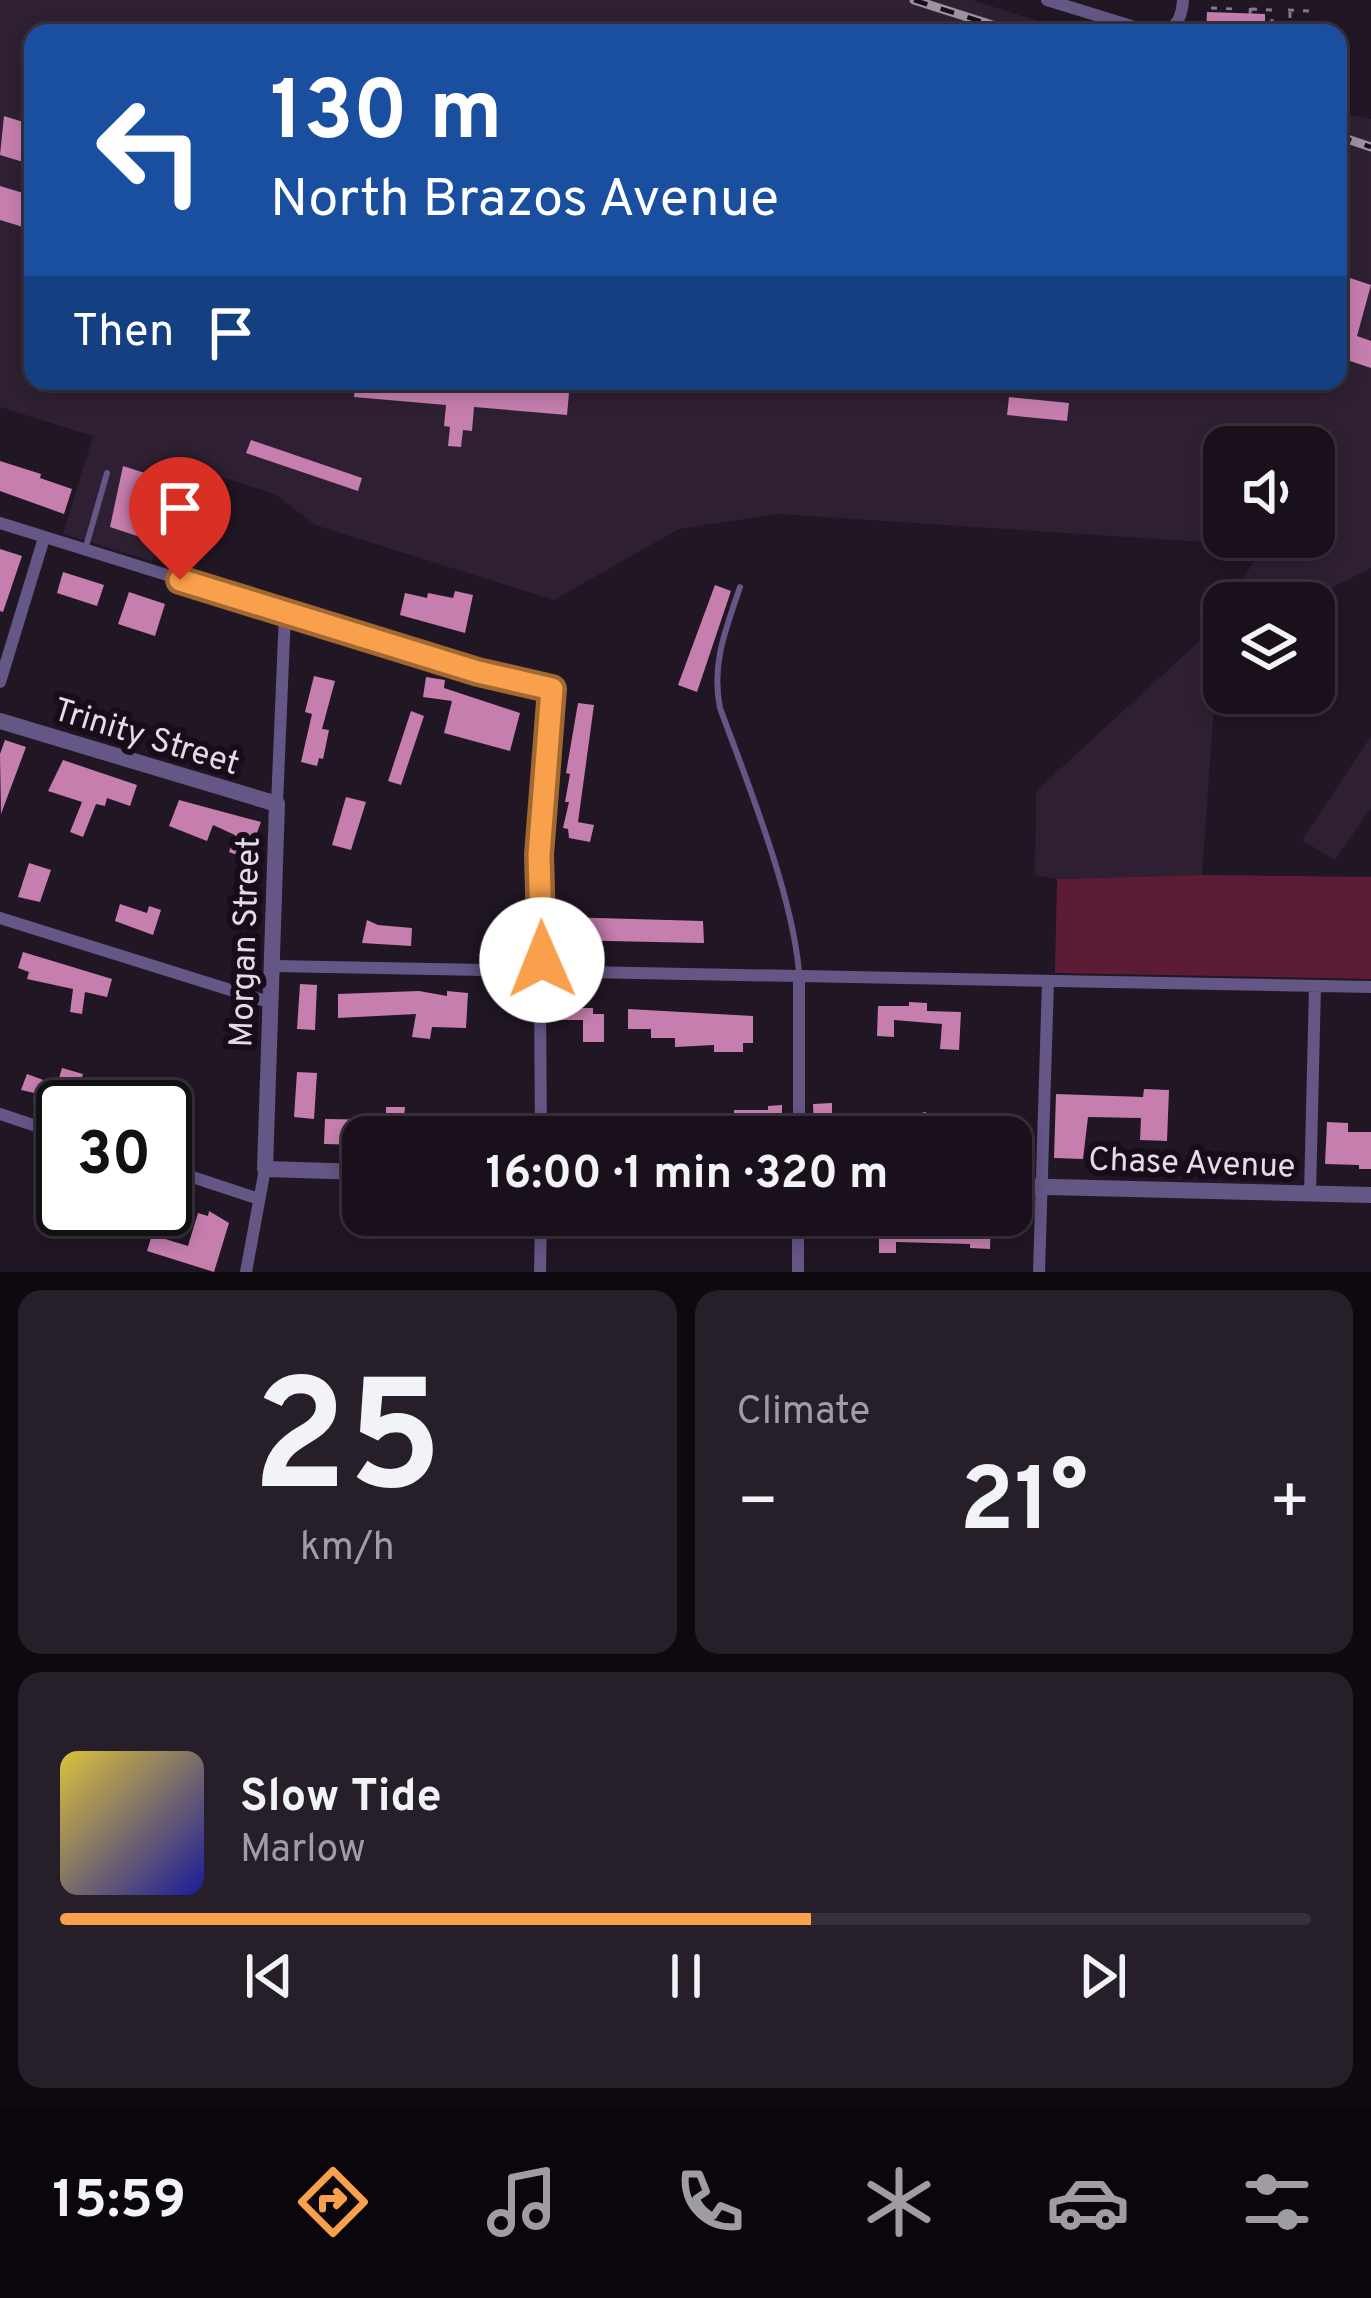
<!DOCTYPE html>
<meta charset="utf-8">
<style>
:root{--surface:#19101b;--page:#261e28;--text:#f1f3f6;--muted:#9f9da3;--line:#37303a;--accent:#f8a04b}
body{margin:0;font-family:Overpass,sans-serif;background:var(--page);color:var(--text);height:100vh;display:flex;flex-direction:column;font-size:45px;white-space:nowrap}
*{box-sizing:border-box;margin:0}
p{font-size:39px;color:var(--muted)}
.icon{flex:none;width:66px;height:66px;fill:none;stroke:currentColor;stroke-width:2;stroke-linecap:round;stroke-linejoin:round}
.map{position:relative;height:1272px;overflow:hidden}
.sheet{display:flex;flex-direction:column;gap:18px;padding:18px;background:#0e090f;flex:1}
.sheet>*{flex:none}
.banner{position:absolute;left:24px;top:24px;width:1323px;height:366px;border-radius:24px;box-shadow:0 6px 18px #0003,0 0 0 3px var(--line);background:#1a4fa0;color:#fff;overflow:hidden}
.tools{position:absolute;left:1203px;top:426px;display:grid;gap:24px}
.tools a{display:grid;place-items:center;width:132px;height:132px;border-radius:24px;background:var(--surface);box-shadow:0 6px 18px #0003,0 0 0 3px var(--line);font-size:60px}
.speed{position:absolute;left:36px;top:1080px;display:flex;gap:24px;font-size:60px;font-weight:700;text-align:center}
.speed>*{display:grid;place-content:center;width:156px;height:156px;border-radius:50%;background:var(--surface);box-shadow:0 6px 18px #0003,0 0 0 3px var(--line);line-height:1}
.speed .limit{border:6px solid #111;border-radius:18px;background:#fff;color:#111}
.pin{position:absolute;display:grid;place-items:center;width:102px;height:102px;color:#fff;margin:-123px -51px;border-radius:50% 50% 50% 0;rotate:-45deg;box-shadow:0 0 12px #0007}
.pin .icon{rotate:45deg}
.me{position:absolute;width:132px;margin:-66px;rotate:359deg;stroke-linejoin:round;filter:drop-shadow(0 0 9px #0008)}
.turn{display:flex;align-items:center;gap:42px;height:252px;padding:0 48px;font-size:54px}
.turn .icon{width:156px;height:156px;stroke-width:2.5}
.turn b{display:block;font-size:84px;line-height:102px}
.then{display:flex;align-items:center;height:114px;padding:0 48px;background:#0003;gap:24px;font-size:45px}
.big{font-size:90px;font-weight:700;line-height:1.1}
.sheet .tile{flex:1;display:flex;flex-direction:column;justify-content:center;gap:18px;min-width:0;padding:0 42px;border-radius:24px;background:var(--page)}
.sheet .dial{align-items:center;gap:0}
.dial b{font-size:156px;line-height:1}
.song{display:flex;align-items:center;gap:36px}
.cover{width:144px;height:144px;border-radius:18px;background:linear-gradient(135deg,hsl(50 70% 55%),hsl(240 70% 35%))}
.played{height:12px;border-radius:6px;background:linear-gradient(90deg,var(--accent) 60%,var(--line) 60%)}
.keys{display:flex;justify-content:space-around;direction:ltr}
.heat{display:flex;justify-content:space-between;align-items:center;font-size:66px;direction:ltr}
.sheet .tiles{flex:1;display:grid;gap:18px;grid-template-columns:1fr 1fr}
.tile:last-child{grid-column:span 2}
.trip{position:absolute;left:342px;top:1116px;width:690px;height:120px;border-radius:24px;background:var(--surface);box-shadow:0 6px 18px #0003,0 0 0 3px var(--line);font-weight:700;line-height:120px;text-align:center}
.dock{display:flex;height:192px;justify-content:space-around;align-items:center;background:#0a060b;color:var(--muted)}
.dock .icon{width:84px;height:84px}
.dock .active{color:var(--accent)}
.dock b{font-size:54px;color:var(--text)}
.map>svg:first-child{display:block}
</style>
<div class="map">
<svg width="1371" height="1272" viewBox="0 0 1371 1272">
<rect width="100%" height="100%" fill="#211624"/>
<path fill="#2e2032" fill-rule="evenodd" d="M0,0h972l103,33h-1042v348h1305v-269l33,7v449l-69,35h-76l39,-57 -487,-32 -99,15 -125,71 -239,-75 -40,-31 -92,-29 -31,96 -89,-27 30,-98 -93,-29zM1224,447h90v90h-90z
M1224,605v64l-8,8 -14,198 -145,4 -22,-4 1,-84 159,-146z
M1371,736v72l-36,52 -33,-20z"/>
<path fill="#5c1c35" d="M1202,875l169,2v102l-316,-6 2,-94z"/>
<path fill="#c67eaf" d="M1207,12l58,2v19h-59z
M4,116l29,9v40l-33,-10z
M0,186l33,10v34l-33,-10z
M1338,274l33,11 -14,51 14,5v27l-33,-11z
M356,381h214l-3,34 -93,-8 -2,24 -9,-1 -2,17 -13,-1 2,-19 -6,-1 2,-21 -92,-8z
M1009,397l60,6 -2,18 -60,-6z
M251,440l111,38 -4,13 -112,-38z
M0,461l41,13 -1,4 32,11 -8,25 -64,-23z
M123,466l50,16 -10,31 29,13 -10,25 -72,-24z
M0,549l22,7 -19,56 -3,-1z
M63,572l41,13 -7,21 -40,-13z
M715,585l16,6 -34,101 -19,-7z
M455,591l18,4 -8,38 -65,-18 5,-22 22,5 1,-5 25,5z
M129,592l36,12 -10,32 -37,-12z
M314,676l21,5 -13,48 7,1 -6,29 -4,-1 -2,8 -16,-4 11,-48 -7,-2z
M426,677l19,3 -1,8 76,25 -10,38 -66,-18 8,-32 -29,-4z
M578,703l16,2 -16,117 16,3 -4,17 -21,-4 -1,-9 -5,-1 6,-26h-4l5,-28 -4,-1z
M411,711l13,5 -23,69 -13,-4z
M5,740l21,7 -25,67 -1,-60z
M63,760l74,25 -7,21 -23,-8 -2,8 -9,-2 -13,33 -13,-5 12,-30 -34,-11z
M346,797l20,5 -15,48 -19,-5z
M179,800l82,22 -14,37 -18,-7 6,-17 -22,-10 -6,16 -38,-15z
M29,863l22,7 -11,32 -22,-5z
M120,904l27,9 2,-7 12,4 -8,25 -38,-14z
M562,917l141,4 1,22 -144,-3z
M367,920l11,5 34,3 -1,18 -49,-3z
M23,952l89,27 -5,18 -22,-5 -3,22 -12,-2 3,-23 -46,-10 2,-7 -11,-4z
M300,984l17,1 -2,45 -18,-1z
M419,991l28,5v-5l21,2 -2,35 -34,-1 -2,12 -18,-2 4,-23 -78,4v-24z
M566,994h10v14h17v6h11v28h-21v-22h-26v-18h9z
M909,1002l18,1v8l34,1 -2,38 -19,-1 2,-25 -48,-4v17l-17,-1 1,-30h31z
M628,1009l125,7v27h-10v9h-29v-7l-39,2v-9h-24v-9h-23z
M62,1068l21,6 -9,28 -53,-12 6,-16 30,11z
M297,1072l20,1 -3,46 -20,-2z
M1144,1089l25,1 -2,51 -27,-1 1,-22 -53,-1 -5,42 -29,-1 2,-64 87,3z
M832,1103v11l74,2 20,-4v25h-112l-1,-33z
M782,1105v32h-119l1,-12 43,2v-4h27v-13h34v-4z
M386,1107h19l-1,11 33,2v17h-74v8l-39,-1 1,-25 61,1z
M1327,1122l21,1v9h23v37h-12v-4l-34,-1z
M69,1209h67l-7,22z
M209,1211l20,12 -15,49 -67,-21 5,-16 36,11 10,-33 10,3z
M935,1215h56l-1,34 -20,-1v-4l-74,-2v11h-17v-35h17v7l39,1z"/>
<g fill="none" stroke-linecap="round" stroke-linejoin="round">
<path stroke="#847b87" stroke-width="3" stroke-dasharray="6 9" stroke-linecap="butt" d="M1211,8l24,1
M1251,9l21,1v23
M1288,10l23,1
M1250,14l1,-14
M1290,33v-22"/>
<path stroke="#645685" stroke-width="6" d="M85,550l22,-77
M740,587c-14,42 -29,77 -20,121 28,76 72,185 79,264
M1135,1159l36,2"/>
<path stroke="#645685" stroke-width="12" d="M1047,0l107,33
M1163,33c15,-7 19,-17 20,-33
M0,523l478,149 74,17 -13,166 2,282
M0,682l44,-144
M277,804l8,-191
M0,918l272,85
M274,966l1097,21
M0,1114l63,21
M799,1137v-161
M165,1168l94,31
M1310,1194l5,-208
M246,1272l19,-103
M540,1272l1,-57
M798,1272v-57
M1039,1272l9,-291"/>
<path stroke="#645685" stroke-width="16" d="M0,721l277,83 -12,365 98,3
M1011,1186l360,9"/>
<g stroke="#9c939e" stroke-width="9">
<path id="rail" d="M914,0l103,33
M1338,136l33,11"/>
</g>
<use href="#rail" stroke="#170d1a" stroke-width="4.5" stroke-dasharray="14" stroke-linecap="butt"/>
</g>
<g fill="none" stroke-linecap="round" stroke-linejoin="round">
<g stroke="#a16831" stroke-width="30">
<path id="route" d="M180,580l298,92 74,17 -13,166 3,105"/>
</g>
<use href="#route" stroke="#f8a04b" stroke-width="21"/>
</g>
<g text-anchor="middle" stroke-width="12" stroke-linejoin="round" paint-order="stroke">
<g font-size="33" fill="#e3dce5" stroke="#170d1a">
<text transform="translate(147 735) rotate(17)" y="12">Trinity Street</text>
<text transform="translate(243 942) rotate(-88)" y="12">Morgan Street</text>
<text transform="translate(1192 1161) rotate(2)" y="12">Chase Avenue</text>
</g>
</g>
</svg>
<div class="tools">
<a><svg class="icon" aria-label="sound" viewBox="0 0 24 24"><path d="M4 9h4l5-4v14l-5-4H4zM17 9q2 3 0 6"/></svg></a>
<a><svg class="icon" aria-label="layers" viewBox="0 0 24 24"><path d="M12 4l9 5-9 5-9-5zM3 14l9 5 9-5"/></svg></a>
</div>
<div class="speed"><div class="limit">30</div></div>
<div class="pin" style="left:180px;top:580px;background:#d93025"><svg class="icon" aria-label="arrive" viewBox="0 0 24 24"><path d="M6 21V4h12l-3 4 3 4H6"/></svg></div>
<svg class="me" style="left:542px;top:960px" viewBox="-20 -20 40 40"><circle r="19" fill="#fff"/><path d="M0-13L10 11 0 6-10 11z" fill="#f8a04b"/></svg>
<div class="trip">16:00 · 1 min · 320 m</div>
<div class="banner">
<div class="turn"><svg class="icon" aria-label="left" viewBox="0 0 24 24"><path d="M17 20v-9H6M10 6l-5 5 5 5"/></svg><div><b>130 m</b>North Brazos Avenue</div></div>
<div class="then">Then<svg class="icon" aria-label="arrive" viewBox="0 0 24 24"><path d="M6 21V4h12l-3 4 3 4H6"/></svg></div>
</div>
</div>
<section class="sheet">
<div class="tiles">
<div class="tile dial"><b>25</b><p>km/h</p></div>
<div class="tile"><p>Climate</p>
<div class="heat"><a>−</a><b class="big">21°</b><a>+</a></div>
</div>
<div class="tile">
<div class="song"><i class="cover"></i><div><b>Slow Tide</b><p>Marlow</p></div></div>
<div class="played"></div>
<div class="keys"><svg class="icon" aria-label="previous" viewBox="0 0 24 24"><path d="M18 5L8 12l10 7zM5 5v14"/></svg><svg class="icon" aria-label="pause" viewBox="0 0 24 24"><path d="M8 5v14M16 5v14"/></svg><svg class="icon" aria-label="next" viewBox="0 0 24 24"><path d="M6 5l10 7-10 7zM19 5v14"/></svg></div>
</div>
</div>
</section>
<nav class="dock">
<b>15:59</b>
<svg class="icon active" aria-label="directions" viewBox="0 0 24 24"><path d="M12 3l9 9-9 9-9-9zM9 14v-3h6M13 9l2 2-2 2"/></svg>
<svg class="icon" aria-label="music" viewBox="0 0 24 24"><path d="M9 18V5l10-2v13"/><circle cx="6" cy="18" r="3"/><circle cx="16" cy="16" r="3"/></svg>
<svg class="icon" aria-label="phone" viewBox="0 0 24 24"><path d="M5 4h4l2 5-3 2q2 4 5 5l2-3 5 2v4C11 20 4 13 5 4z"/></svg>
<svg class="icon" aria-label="climate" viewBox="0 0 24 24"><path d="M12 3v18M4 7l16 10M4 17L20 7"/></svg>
<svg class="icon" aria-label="car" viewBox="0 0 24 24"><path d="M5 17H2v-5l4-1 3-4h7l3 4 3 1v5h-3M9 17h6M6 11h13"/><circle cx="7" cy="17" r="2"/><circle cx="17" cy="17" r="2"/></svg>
<svg class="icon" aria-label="filters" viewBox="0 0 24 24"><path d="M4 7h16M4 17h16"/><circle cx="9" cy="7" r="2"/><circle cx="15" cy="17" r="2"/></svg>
</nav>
